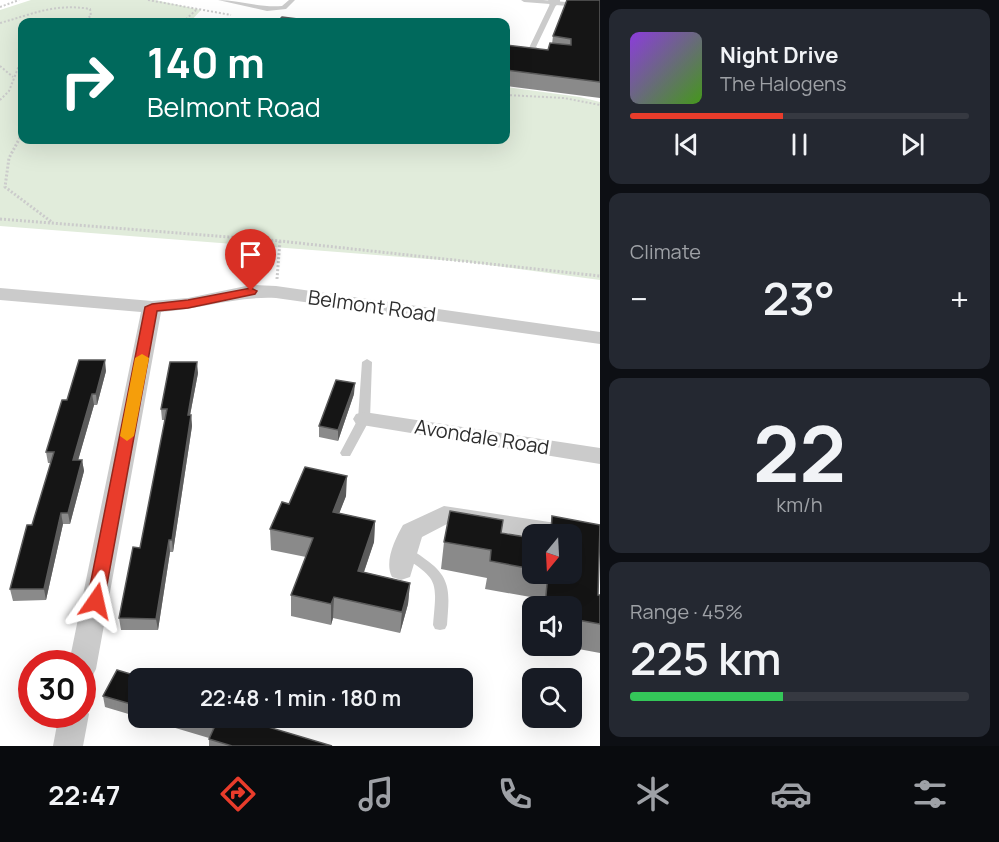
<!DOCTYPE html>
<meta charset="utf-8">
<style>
:root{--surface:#171b24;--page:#242831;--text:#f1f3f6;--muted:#9ea1a6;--line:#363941;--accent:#e93c2b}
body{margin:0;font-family:Manrope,sans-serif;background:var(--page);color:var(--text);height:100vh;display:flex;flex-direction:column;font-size:22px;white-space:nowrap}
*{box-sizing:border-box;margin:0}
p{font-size:20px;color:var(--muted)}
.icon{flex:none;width:33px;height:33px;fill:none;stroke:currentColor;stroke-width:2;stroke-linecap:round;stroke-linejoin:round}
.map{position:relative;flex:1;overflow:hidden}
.details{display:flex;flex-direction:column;gap:9px;padding:9px;background:#0d0f14;width:399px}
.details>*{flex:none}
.hud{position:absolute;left:18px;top:18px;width:492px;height:126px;border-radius:12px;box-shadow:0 6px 24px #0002;background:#00695c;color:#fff;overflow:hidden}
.needle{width:39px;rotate:198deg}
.buttons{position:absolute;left:522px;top:524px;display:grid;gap:12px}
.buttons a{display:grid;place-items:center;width:60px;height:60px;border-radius:12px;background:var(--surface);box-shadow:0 6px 24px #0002;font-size:30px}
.speed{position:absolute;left:18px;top:650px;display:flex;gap:12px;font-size:30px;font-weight:700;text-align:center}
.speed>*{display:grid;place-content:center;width:78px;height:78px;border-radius:50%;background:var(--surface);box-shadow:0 6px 24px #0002;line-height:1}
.speed .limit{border:9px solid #d22;background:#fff;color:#111}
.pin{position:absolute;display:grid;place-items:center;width:51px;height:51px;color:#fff;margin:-62px -26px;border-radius:50% 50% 50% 0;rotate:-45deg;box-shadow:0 0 6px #0007}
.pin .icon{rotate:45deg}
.me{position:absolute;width:66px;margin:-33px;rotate:11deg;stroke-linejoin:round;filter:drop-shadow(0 0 4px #0008)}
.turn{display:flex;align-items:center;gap:21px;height:126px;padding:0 30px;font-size:27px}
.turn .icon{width:78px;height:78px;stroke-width:2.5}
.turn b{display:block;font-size:42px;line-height:51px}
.big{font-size:45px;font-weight:600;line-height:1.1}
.details .widget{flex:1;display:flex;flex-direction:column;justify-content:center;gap:9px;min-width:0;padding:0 21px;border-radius:12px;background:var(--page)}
.details .dial{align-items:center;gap:0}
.dial b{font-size:78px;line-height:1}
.song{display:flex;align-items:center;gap:18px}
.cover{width:72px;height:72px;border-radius:9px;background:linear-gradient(135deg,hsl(270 70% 55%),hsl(100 70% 35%))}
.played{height:6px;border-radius:3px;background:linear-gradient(90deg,var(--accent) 45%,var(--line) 45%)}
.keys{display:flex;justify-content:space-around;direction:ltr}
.heat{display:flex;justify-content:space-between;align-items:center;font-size:33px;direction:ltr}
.charge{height:9px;border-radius:4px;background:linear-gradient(90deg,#34c759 45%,var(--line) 0)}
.trip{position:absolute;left:128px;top:668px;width:345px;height:60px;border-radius:12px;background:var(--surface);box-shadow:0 6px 24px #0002;font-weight:600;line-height:60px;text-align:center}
.tab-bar{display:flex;height:96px;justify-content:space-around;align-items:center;background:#090b0e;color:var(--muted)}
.tab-bar .icon{width:42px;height:42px}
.tab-bar .selected{color:var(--accent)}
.tab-bar b{font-size:27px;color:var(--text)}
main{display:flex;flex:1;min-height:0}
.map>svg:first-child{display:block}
</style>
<main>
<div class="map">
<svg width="600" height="746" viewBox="0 0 600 746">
<rect width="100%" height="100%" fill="#fff"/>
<path fill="#e1ecdb" d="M31,0h124l46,10 -11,12h-168v118h484v-53l74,10 20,5v178l-133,-18 -467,-36v-216z"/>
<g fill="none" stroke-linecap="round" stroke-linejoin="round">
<path stroke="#cbcbcb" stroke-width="2" stroke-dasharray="2 2" stroke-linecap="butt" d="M148,0l83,15
M0,7l19,-7
M183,22l13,-12
M0,23c33,-9 55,-20 90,-14l1,7 -10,6
M0,66l13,11
M506,95l58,3 36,7
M0,100l9,-9 13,-33"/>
<path stroke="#cbcbcb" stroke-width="3" stroke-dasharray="2 2" stroke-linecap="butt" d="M22,134l-13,24 -4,29 48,36
M0,219l280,22 320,35
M277,279l3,-38"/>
<path fill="#cbcbcb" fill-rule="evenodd" d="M218,0c22,0 42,8 64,6l7,-6h6l-9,9 -19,2z
M521,0h22l57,5v4l-44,-4 -20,42 9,6v2l-2,1 -14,-8 21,-44 -26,-2z
M367,359l5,3 -2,57 -20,37h-8l-2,-3 18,-34 4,-57z
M405,547c7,3 14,7 20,12 28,19 24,36 22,66l-2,4 -5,1 -5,-1 -2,-4c4,-45 6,-45 -32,-70l-2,-3 2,-3z"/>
<path fill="#cbcbcb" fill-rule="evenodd" d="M548,0h12v3l-6,4 -4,-1z
M251,285l25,1 324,46v12l-324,-46c-39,-2 -76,11 -115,14l-65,357 -4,8 -10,4v-18h-13l72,-351 -141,-12v-12l152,13 36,-3z
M364,412l236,36v16l-244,-40 -3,-5 3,-5z
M444,506l125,19 9,3 3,6 -3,6 -6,2v-8h-40v3l-85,-13 -25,13 -12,40 -9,3 -9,-3c-8,-15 3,-38 11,-52z
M82,704l7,10 -6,32h-30l6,-32h23z"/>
</g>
<path fill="#8a8a8a" d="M600,0v98l-94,-12v-41l42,5 4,-6 1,-8z
M106,371l-9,34h-3l-16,55h4l2,11 -14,53h-7l-17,76 -33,1 -3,-12 22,-64 19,-62h-3l-2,-11 21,-52z
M198,373l-8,42h1l1,11 -19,126h-3l-12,78h-37l-2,-12 21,-70 25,-128h-3l-1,-11z
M354,394l-16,47 -19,-4v-11z
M346,496l-7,17 36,8 -1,21 -10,30 46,11 -2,21 -8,29 -67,-15 -2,7 -40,-9v-21l15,-38 -35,-7 -1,-21 19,-25z
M450,511l53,9 -2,13 31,5v35h40v-39h-23l3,-18 48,9 -2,70h2v58l-43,-8h15v-39h-31l1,-7 -57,-10 2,-11 -46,-9 3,-27z
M138,678v39h97l97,29h-123v-8l-104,-31 -2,-11z"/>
<path fill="#5b5b5b" d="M105,360l1,11 -9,34 -1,-11z
M197,362l1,11 -10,53v-11z
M355,383l-1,11 -16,47v-11z
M92,394l2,11 -19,66 -2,-11z
M191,415l1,11 -19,126 -1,-12z
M82,460l2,11 -14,53 -2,-11z
M347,476l-1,20 -14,36 1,-20z
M61,513l2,11 -17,76 -2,-11z
M375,521l-1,21 -17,50 1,-21z
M169,540l1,12 -12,78 -2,-11z
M410,583l-2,21 -8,29 2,-21z
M334,597l-1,21 -2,7v-21z"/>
<path fill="#151515" stroke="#5b5b5b" stroke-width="1.5" d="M567,0h33v82l-94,-12v-25l42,5 2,-7 21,2v-6l-18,-3z
M282,17l40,5h-45z
M79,360h26l-9,34h-4l-19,66h9l-14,53h-7l-17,76h-34l17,-64h5l22,-73h-8l16,-52h5z
M170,362h27l-9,53h3l-19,125h-3l-13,79 -37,-1 14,-71 7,1 27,-139h-6z
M336,380l19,3 -17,47 -19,-4z
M305,467l42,9 -14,36 42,9 -17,50 52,12 -8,29 -68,-15 -3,7 -40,-9 22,-57 -43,-9 12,-27 7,2z
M450,511l53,9 -2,13 31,5v31l-42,-8 1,-11 -47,-8z
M552,516l48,9 -2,70h2v29l-28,-5v-13h-27l3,-33h24v-39h-21z
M117,670l27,8h-6v28l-35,-10z
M175,717h60l97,29h-100l-23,-7 5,-11z"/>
<path fill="#e93c2b" stroke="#97271c" stroke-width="1.5" d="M251,288l6,3 -2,3 -67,14 -31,3 -53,290 -2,5 -6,1 -7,-1 -2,-5 58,-294 7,-3 36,-4z"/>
<path fill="#f59e0b" d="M142,354l7,4 -15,78 -7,5 -7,-5 15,-78z"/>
<g text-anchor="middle" stroke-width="6" stroke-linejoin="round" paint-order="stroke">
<g font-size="20" fill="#2e2e2e" stroke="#fff">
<text transform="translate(372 306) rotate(8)" y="7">Belmont Road</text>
<text transform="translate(482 437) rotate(9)" y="7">Avondale Road</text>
</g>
</g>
</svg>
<div class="buttons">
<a><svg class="needle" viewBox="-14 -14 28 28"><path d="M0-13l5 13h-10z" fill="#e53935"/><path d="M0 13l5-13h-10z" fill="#9ea1a6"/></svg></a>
<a><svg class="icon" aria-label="sound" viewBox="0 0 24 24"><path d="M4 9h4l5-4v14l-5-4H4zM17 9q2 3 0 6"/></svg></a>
<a><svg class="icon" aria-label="search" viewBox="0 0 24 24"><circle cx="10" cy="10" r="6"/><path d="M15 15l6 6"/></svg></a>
</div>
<div class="speed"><div class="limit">30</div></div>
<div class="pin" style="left:251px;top:291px;background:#d93025"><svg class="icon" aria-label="arrive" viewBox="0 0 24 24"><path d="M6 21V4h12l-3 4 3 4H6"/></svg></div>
<svg class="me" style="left:96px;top:601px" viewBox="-20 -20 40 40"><path d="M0-17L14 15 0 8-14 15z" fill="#e93c2b" stroke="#fff" stroke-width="4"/></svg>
<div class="trip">22:48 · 1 min · 180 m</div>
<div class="hud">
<div class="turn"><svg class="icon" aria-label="right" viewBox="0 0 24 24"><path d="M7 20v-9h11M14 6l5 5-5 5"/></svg><div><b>140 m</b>Belmont Road</div></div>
</div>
</div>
<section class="details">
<div class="widget">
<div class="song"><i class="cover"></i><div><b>Night Drive</b><p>The Halogens</p></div></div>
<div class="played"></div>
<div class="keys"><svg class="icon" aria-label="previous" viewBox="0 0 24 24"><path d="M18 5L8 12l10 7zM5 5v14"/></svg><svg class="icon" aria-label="pause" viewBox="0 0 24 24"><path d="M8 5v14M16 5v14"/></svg><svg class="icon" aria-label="next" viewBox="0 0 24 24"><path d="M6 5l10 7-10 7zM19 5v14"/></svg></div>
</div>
<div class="widget"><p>Climate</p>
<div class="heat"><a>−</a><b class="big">23°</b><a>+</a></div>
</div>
<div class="widget dial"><b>22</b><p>km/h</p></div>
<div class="widget"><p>Range · 45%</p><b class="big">225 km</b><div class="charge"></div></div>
</section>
</main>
<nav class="tab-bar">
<b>22:47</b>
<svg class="icon selected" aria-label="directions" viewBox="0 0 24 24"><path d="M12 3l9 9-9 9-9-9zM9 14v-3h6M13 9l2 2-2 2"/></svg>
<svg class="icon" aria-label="music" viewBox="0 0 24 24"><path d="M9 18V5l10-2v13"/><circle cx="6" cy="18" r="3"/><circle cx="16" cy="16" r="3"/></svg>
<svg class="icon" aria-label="phone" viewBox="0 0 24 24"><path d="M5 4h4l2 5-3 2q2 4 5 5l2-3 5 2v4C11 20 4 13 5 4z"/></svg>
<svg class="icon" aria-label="climate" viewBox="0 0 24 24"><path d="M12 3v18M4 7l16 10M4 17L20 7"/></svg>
<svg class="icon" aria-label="car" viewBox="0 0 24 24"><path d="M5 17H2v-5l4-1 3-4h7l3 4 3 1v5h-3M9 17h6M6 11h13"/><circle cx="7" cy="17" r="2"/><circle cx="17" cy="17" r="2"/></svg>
<svg class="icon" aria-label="filters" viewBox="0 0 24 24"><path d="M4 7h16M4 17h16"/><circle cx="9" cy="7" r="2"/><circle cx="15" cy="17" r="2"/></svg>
</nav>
